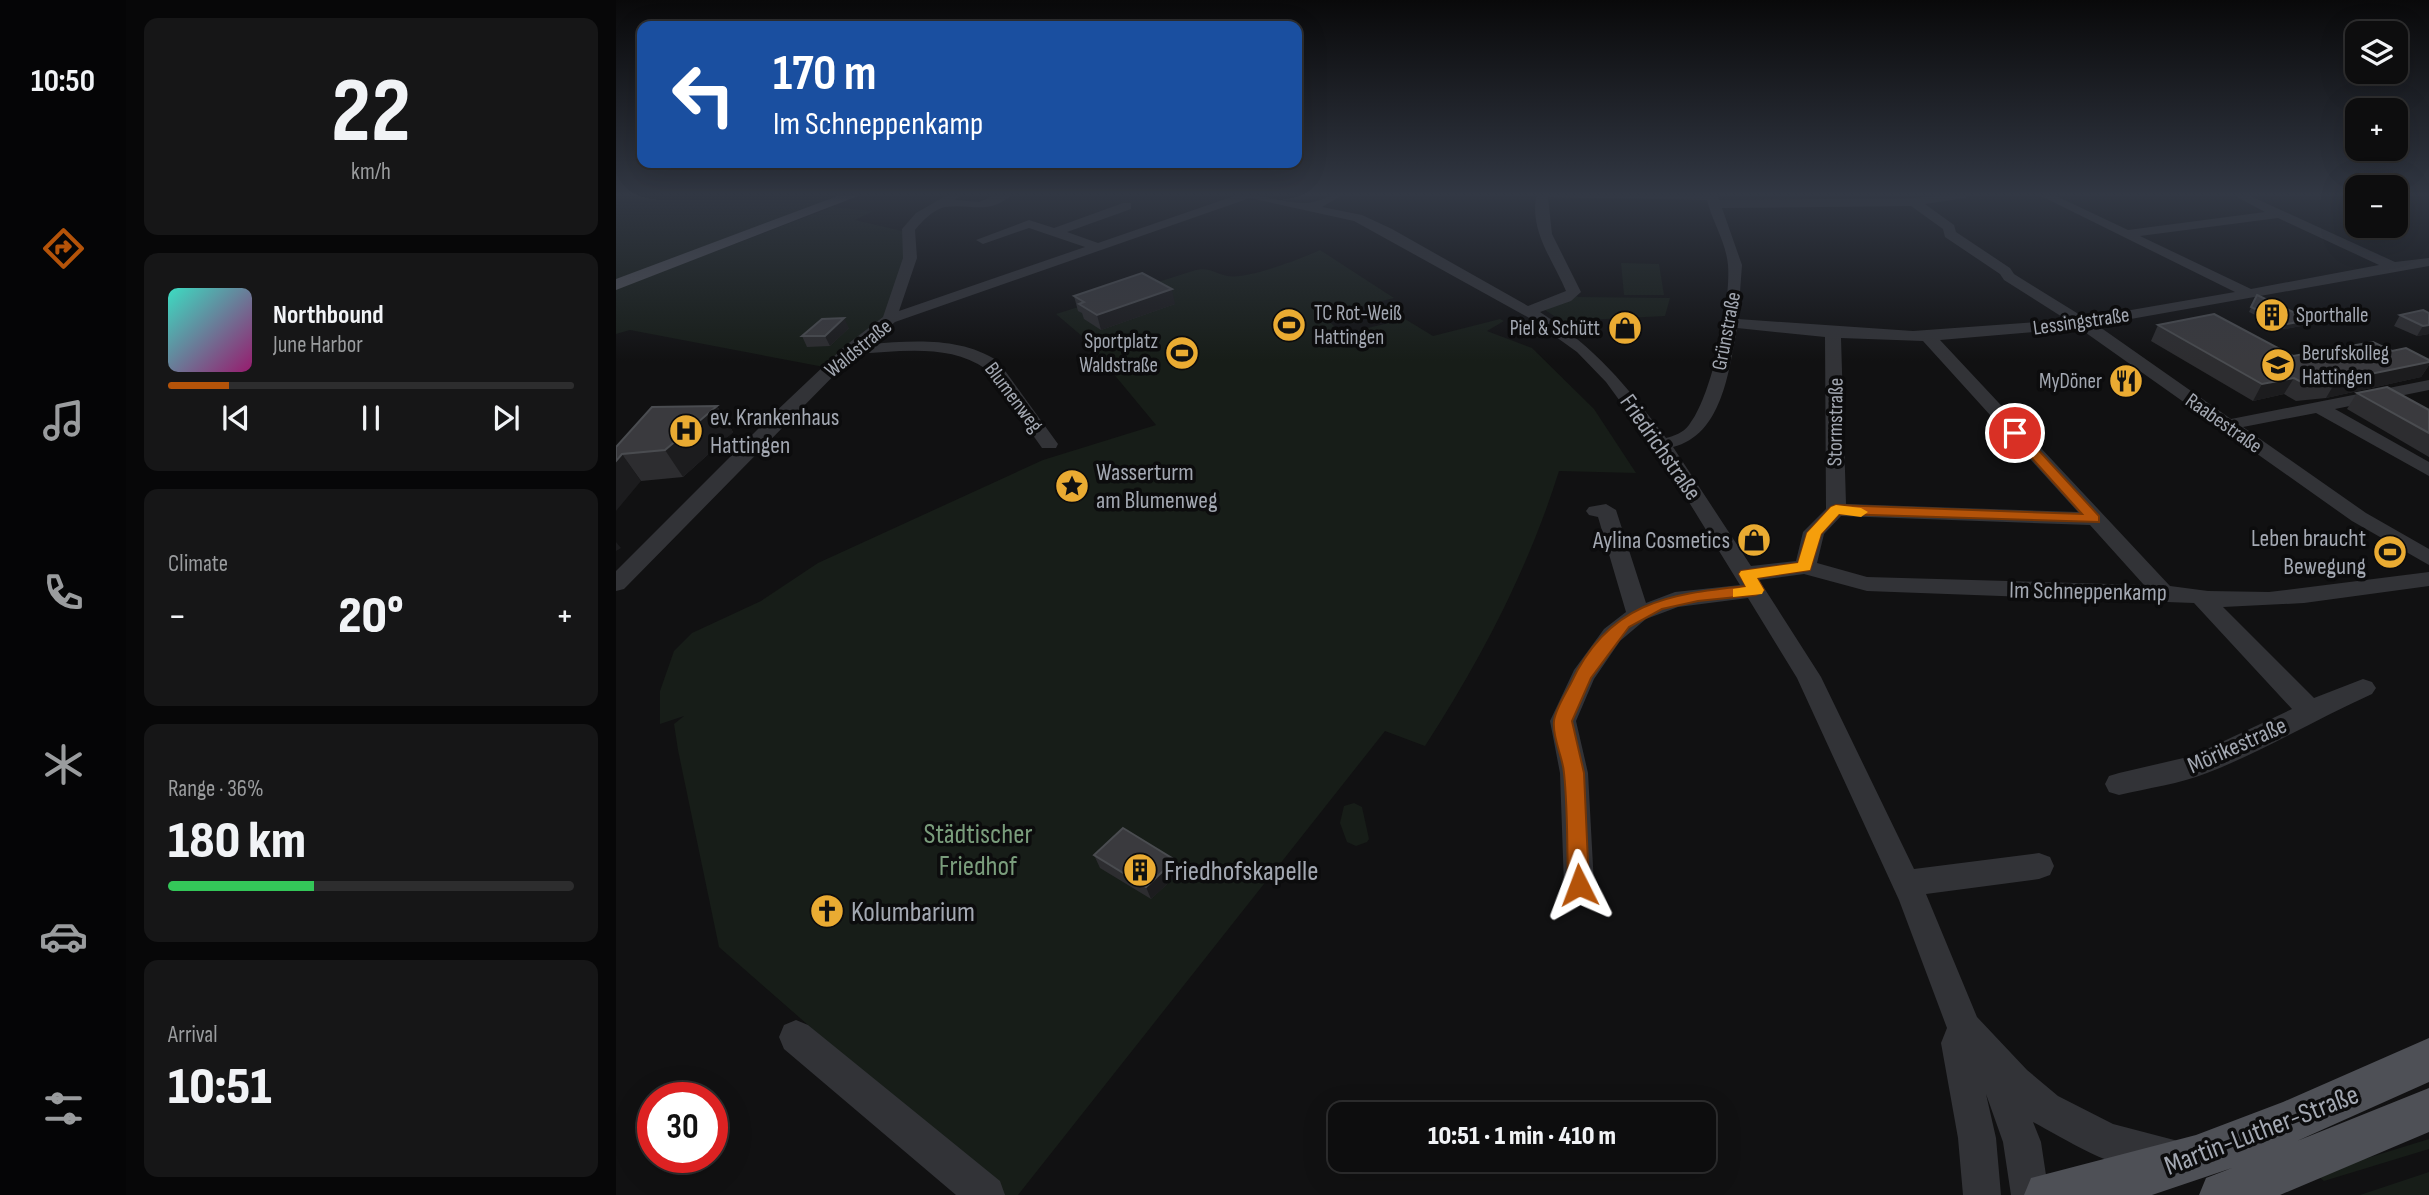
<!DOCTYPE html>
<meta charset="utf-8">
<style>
:root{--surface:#0d0d0e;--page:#161617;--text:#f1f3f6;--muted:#9a9c9e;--line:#2d2d2e;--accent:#b45309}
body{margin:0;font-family:"Sofia Sans Condensed",sans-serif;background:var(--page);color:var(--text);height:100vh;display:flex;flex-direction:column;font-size:26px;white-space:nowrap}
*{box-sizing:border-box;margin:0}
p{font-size:23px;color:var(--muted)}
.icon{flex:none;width:38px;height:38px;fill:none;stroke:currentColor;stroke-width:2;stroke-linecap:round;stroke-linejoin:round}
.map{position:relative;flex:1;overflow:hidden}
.panel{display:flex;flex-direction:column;gap:18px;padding:18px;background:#070708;width:490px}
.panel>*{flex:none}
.guide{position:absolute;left:21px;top:21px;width:665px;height:147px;border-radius:14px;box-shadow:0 7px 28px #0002,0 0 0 2px var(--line);background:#1a4fa0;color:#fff;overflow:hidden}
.fabs{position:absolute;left:1729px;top:21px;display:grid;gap:14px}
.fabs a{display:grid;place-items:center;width:63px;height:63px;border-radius:14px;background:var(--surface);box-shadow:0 7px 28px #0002,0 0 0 2px var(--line);font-size:35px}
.speed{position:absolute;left:21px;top:1082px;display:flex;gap:14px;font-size:35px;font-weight:700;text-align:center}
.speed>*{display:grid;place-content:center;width:91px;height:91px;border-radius:50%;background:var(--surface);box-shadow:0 7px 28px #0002,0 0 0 2px var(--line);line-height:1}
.speed .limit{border:10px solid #d22;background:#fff;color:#111}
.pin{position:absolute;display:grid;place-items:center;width:60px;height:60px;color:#fff;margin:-30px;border:4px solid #fff;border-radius:50%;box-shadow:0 2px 7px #0007}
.me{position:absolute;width:77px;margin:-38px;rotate:357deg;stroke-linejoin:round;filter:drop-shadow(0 0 5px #0008)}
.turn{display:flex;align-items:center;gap:24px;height:147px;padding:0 21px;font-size:32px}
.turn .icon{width:91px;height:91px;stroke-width:2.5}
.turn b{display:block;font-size:49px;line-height:60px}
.big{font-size:52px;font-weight:800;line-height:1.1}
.panel .widget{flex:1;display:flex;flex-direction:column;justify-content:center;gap:10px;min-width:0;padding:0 24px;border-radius:14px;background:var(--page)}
.panel .dial{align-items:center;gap:0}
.dial b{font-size:91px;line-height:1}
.song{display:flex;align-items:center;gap:21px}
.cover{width:84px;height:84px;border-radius:10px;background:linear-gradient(135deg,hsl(170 70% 55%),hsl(320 70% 35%))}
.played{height:7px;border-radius:4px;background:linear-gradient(90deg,var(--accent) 15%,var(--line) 15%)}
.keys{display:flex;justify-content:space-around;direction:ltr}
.heat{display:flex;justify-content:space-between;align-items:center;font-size:38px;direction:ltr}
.charge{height:10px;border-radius:5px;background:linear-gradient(90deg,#34c759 36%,var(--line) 0)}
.trip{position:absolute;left:712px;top:1102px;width:388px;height:70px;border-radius:14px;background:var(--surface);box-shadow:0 7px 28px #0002,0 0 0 2px var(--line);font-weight:800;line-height:70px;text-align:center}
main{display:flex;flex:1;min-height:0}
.dock{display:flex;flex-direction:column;width:126px;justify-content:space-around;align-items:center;background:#050506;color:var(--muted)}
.dock .icon{width:49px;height:49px}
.dock .on{color:var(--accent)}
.dock b{font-size:32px;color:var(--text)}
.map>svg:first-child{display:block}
</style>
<main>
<nav class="dock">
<b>10:50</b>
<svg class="icon on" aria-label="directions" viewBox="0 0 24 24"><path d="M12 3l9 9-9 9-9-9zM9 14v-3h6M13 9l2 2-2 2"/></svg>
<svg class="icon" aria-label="music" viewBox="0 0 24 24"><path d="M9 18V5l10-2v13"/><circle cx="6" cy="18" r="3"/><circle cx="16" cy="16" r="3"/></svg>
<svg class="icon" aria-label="phone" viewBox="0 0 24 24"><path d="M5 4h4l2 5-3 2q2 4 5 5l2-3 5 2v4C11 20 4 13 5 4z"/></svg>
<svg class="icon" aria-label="climate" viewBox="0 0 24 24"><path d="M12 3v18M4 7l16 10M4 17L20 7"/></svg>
<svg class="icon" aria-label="car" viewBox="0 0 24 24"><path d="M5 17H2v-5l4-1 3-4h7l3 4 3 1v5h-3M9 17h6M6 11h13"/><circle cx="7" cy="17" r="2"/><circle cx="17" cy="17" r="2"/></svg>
<svg class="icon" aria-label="filters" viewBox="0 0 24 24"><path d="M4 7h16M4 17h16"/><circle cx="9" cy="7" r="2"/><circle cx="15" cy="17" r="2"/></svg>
</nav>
<section class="panel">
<div class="widget dial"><b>22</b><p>km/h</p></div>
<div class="widget">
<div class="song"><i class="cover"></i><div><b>Northbound</b><p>June Harbor</p></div></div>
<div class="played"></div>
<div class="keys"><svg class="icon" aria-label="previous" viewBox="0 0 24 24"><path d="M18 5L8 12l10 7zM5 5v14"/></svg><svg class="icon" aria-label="pause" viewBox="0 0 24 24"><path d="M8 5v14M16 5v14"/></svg><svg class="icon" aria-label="next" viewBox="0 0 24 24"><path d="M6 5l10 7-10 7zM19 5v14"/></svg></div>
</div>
<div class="widget"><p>Climate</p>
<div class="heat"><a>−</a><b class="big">20°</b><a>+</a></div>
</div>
<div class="widget"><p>Range · 36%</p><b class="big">180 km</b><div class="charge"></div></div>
<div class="widget"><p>Arrival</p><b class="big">10:51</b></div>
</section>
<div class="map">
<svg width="1813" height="1195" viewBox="0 0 1813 1195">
<rect width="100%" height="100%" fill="#111112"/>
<path fill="#171d18" d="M0,194h234l-234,89z
M216,207l41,4 -18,9 47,11 5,27 -20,57 -63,52 -194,-37 -14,4v-45z
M704,250l74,48 -71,18 20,18 62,-15 28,17 67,-17 4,2 -17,10 45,17 62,61 42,64 -77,-2c-31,99 -78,188 -134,275l-40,-15 -367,464h-16l-283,-248 -41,-197 -4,-26 10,-8 -24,8v-33l14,-40 18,-18 69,-32 57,-38 225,-103 113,-35 -73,-88 -27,-23 140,-44c14,-3 20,4 32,6 18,4 75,-18 92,-26z
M1005,263l38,1 5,31h-40z
M961,296l1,1 92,1 -5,18 -78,4 -19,5 -23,-15z
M738,803l8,4 7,32 -2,3 -11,4 -9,-4 -7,-19 4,-17z
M1813,1139v10l-105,32 -6,-5 1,-3z
M1813,1172v23h-69z"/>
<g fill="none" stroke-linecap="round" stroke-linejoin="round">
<path stroke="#282f35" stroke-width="3.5" d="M43,194h12"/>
<path fill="#323337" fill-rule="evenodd" d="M333,194h14l-8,6 24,2 19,-8h15c-25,22 -41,9 -68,13 -11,2 -23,14 -30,23l2,28 -18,53 186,-64 -56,-19 -46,16 -7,-4 53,-20 25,8 69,-25h8v6l-64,23 31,11 142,-49c23,0 45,10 67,9 11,0 22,-9 37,-9l-22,13 40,8 30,14 136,77 38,-15c-13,-31 -38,-62 -29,-97h180l2,6 195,-2 57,-4 -6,4 -40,6 29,21 2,7 54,36 4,6 71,44 150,-26 -198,-98h15l76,36 137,-18 -30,-16 11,-2 149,68 34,-4v8l-332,59 134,94 198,-39v10l-94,19 94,53v14l-113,-63 -73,14 123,86 63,36v16l-77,-44 -273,-193 -139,12 230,246 38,5 61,1 160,-20v14l-125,17 -81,4 91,91 49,-19 9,3 4,6 -4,6c-56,25 -108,57 -165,79 -27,11 -59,15 -88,22l-10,-3 -4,-8 4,-8 10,-3 73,-17 100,-47 -98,-106 -327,-12 -63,-17 -45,6 62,97 93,192 125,-16 11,4 4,9 -4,9 -11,4 -113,15 51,123 50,53 31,26 55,28 65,17 6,13 -6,13c-43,18 -107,-25 -145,-45l8,20 8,53h-38l-8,-53 -17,-48 10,44 5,57h-38l-5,-57 -17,-95 6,-15 -48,-128 -102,-222 -49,-80 -70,9 -32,12 -26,22 -26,38 -18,42 12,52 6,112 -4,9 -11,4 -11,-4 -4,-9 -4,-112 -10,-52 24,-51 30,-41 22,-17 -28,-95 -9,-2 -3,-4 3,-4 17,-3 10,6 30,93 29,-11 65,-7 -77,-125 -57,-78 -29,-30 -46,-33 -177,-98 -104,-23 -355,124 -27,22c44,-3 91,-8 130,17l60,83 -2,4h-14l-56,-79c-38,-26 -87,-17 -131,-15l-231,235 -8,2v-20l154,-154 75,-71 38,-29 20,-59 -1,-29 14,-16zM932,197l159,3c5,21 19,42 21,65 3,37 -16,132 -39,160 -6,8 -15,11 -23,13 -41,-54 -69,-89 -126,-126l31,-11 10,-9 -29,-58zM1295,206l32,23 2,8 55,37 4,6 63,40 -154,11 -175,-12 4,-54 -20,-57zM1662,218l101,47 -128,24 -111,-53zM1121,328l88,9 1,172 -23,23 -7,29 -45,5 -78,-119c49,-12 56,-76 64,-119zM1225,338l82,3 155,171 -232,-8zM1225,516l249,9 54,60 -277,-8 -50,-14 7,-29z
M180,1020l12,5 192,156 5,14h-49l-172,-146 -5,-12 5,-12z"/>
<path fill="#4e5056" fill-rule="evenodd" d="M227,194h20l-247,96v-11z
M1813,1038v44l-132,59 132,-53v44l-149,63h-81l7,-17 26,-10 -80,27h-128l7,-17 165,-43 87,-33z"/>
</g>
<path fill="#2d2d30" d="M1641,295l53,25 -3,5 -23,4 -35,-17z
M458,296l101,8 -74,26 -17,-11 -2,-6 -4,-2z
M1813,313v21l-12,2 -23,-10 6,-11z
M1542,325l135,31 99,-5 37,9v5l-8,12 -95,21 -30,3 -12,-7 -31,7 -102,-60z
M233,328l-19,18 -23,1 -5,-11z
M1741,393l72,17v47l-82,-48z
M101,406l16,26 -50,45 -42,4 -25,-34z
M478,855l81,5 4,13 -28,26 -51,-31z"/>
<path fill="#1c1c1e" d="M556,289l3,15 -74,26 -4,-15z
M228,318l5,10 -19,18 -5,-10z
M1694,320l-3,5 -23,4 3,-5z
M1813,325v9l-12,2 6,-10z
M1813,362v3l-8,12 -95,21 10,-17z
M1678,378l-10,16 -31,7 9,-17z
M101,406l16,26 -50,45 -18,-27z
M6,454l19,27 -25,30v-50z
M0,542l5,6 -5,3z
M559,860l4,13 -28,26 -5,-12z"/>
<path fill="#3a3a3e" stroke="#4a4c50" stroke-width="2" d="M526,273l30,16 -75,26 -18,-11 5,-2 -10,-6z
M1641,295l53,25 -23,4 -36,-17z
M1807,310l6,3v12l-6,1 -23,-11z
M1598,314l79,42 80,-14 19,9 14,-3 23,12v2l-93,19 -31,3 -11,-6 -32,6 -104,-59z
M228,318l-19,18h-23l20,-17z
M1771,387l42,23v23l-72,-40z
M101,406l-52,44 -43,4 -6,7v-14l36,-40z
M507,828l52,32 -29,27 -52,-32z"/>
<linearGradient id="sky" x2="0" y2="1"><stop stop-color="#09090a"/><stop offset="0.54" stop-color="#323844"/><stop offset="1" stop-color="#323844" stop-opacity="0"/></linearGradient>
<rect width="1813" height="361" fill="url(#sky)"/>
<path fill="#b45309" stroke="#753606" stroke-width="2" d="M1399,429l5,1 79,86v6l-260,-8 -18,20 -11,36 -53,8 7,12 -8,5 -58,6 -36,8 -33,18 -38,51 -19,43 12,52 5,112 -3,7 -7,2 -8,-2 -3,-7c-1,-37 0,-75 -4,-112 -1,-16 -12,-35 -10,-52 1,-11 12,-28 17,-38 37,-80 96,-89 175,-97l-7,-12 2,-3 57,-8 9,-30 24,-26 5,-2 246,9 -71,-79 -2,-2z"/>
<path fill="#f59e0b" d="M1220,505l25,3 7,4 -7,5 -22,-3 -18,20 -11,36 -53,8 7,12 -2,4 -29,3v-8l13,-2 -7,-13 2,-3 57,-8 9,-30 24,-26z"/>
<defs>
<g id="building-disc" transform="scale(1.75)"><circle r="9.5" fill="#eaab32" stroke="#0c0c0d"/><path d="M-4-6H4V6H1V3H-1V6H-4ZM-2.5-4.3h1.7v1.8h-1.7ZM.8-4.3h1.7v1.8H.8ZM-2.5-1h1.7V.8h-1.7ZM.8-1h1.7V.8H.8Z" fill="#111"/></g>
<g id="stadium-disc" transform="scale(1.75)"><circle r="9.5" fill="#eaab32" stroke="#0c0c0d"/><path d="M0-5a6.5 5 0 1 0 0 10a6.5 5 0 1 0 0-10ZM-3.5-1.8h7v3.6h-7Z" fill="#111"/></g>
<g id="shop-disc" transform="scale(1.75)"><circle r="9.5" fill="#eaab32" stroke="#0c0c0d"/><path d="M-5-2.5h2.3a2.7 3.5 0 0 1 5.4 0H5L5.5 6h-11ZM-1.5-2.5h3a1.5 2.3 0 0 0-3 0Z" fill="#111"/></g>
<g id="school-disc" transform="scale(1.75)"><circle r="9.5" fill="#eaab32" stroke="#0c0c0d"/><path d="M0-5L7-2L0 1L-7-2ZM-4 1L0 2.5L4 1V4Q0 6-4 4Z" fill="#111"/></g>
<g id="restaurant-disc" transform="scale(1.75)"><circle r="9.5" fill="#eaab32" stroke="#0c0c0d"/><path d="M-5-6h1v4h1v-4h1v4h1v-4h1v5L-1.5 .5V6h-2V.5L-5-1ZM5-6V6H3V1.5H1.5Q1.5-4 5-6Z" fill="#111"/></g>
<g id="hospital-disc" transform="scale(1.75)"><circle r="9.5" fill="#eaab32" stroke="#0c0c0d"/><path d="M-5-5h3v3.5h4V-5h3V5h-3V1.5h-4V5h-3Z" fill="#111"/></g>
<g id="sight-disc" transform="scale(1.75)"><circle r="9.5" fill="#eaab32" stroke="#0c0c0d"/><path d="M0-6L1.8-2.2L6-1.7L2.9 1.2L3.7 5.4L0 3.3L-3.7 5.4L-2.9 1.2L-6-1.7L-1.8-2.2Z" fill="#111"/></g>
<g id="church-disc" transform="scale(1.75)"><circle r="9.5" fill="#eaab32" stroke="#0c0c0d"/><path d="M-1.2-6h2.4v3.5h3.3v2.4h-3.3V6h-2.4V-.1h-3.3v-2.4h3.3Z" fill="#111"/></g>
</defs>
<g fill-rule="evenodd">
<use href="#building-disc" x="1656" y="315"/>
<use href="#stadium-disc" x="673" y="325"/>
<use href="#shop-disc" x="1009" y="328"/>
<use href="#stadium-disc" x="566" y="353"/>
<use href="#school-disc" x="1662" y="365"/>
<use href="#restaurant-disc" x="1510" y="381"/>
<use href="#hospital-disc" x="70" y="431"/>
<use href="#sight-disc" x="456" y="486"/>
<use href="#shop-disc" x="1138" y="540"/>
<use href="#stadium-disc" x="1774" y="552"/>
<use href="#building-disc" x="524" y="870"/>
<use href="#church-disc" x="211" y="911"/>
</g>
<g text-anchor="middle" stroke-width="7" stroke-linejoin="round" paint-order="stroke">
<g font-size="21" fill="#a3a8b2" stroke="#0c0c0d" text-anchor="start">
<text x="698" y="320">TC Rot-Weiß<tspan x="698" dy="24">Hattingen</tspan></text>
<text x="1680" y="322">Sporthalle</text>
<text x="984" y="335" text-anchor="end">Piel &amp; Schütt</text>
<text x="542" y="348" text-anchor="end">Sportplatz<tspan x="542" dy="24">Waldstraße</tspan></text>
<text x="1686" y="360">Berufskolleg<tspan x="1686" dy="24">Hattingen</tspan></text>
<text x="1486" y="388" text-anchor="end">MyDöner</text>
</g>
<g font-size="21" fill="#a3a8b2" stroke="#0c0c0d">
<text transform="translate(1465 321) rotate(-8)" y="7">Lessingstraße</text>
<text transform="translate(1110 331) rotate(-79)" y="7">Grünstraße</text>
<text transform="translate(242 348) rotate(-39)" y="7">Waldstraße</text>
<text transform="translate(398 397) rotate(53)" y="7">Blumenweg</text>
<text transform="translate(1219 422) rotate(-89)" y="7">Stormstraße</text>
<text transform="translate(1608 423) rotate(35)" y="7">Raabestraße</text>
</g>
<g font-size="24" fill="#a3a8b2" stroke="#0c0c0d" text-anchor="start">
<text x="94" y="425">ev. Krankenhaus<tspan x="94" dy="28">Hattingen</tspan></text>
<text x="480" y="480">Wasserturm<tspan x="480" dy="28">am Blumenweg</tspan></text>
<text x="1750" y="546" text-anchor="end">Leben braucht<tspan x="1750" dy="28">Bewegung</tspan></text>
<text x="1114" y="548" text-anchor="end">Aylina Cosmetics</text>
</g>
<g font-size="24" fill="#a3a8b2" stroke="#0c0c0d">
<text transform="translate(1045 447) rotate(55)" y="8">Friedrichstraße</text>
<text transform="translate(1472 591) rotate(1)" y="8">Im Schneppenkamp</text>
<text transform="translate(1621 745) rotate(-24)" y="8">Mörikestraße</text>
</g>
<g font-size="28" fill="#7a9d7c" stroke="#0c0c0d">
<text x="362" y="843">Städtischer<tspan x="362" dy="32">Friedhof</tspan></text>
</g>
<g font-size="28" fill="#a3a8b2" stroke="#0c0c0d" text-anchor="start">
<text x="548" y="880">Friedhofskapelle</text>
<text x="235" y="921">Kolumbarium</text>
</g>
<g font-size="28" fill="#a3a8b2" stroke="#0c0c0d">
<text transform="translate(1645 1129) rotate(-21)" y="10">Martin-Luther-Straße</text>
</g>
</g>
</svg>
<div class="fabs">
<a><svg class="icon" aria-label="layers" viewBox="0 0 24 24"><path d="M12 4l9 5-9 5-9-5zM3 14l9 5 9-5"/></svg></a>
<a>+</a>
<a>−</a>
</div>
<div class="speed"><div class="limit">30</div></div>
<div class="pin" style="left:1399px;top:433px;background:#d93025"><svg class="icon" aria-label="arrive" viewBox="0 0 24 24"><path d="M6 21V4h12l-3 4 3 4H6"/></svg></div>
<svg class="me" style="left:963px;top:885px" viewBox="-20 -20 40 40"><path d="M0-17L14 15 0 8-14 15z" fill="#b45309" stroke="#fff" stroke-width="4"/></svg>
<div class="trip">10:51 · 1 min · 410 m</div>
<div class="guide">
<div class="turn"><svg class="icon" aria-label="left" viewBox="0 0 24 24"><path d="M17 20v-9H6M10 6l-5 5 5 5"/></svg><div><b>170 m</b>Im Schneppenkamp</div></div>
</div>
</div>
</main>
